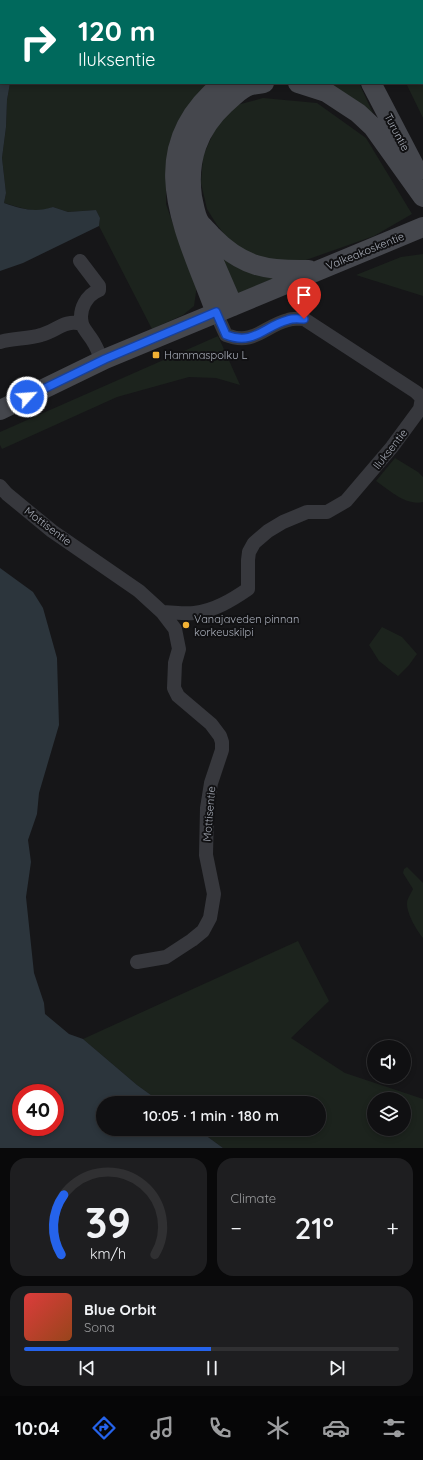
<!DOCTYPE html>
<meta charset="utf-8">
<style>
:root{--surface:#101012;--page:#1e1e20;--text:#f1f3f6;--muted:#9c9d9f;--line:#303032;--accent:#2563eb}
body{margin:0;font-family:Quicksand,sans-serif;background:var(--page);color:var(--text);height:100vh;display:flex;flex-direction:column;font-size:15px;white-space:nowrap}
*{box-sizing:border-box;margin:0}
p{font-size:13px;color:var(--muted)}
.icon{flex:none;width:22px;height:22px;fill:none;stroke:currentColor;stroke-width:2;stroke-linecap:round;stroke-linejoin:round}
.map{position:relative;height:1148px;overflow:hidden}
.details{display:flex;flex-direction:column;gap:10px;padding:10px;background:#09090a;flex:1}
.details>*{flex:none}
.top-card{position:absolute;left:0px;top:0px;width:423px;height:84px;box-shadow:0 2px 6px #0003,0 0 0 1px var(--line);background:#00695c;color:#fff;overflow:hidden}
.fabs{position:absolute;left:367px;top:1040px;display:grid;gap:8px}
.fabs a{display:grid;place-items:center;width:44px;height:44px;border-radius:50%;background:var(--surface);box-shadow:0 2px 6px #0003,0 0 0 1px var(--line);font-size:20px}
.speed{position:absolute;left:12px;top:1084px;display:flex;gap:8px;font-size:20px;font-weight:700;text-align:center}
.speed>*{display:grid;place-content:center;width:52px;height:52px;border-radius:50%;background:var(--surface);box-shadow:0 2px 6px #0003,0 0 0 1px var(--line);line-height:1}
.speed .limit{border:6px solid #d22;background:#fff;color:#111}
.pin{position:absolute;display:grid;place-items:center;width:34px;height:34px;color:#fff;margin:-41px -17px;border-radius:50% 50% 50% 0;rotate:-45deg;box-shadow:0 0 4px #0007}
.pin .icon{rotate:45deg}
.me{position:absolute;width:44px;margin:-22px;rotate:64deg;stroke-linejoin:round;filter:drop-shadow(0 0 3px #0008)}
.turn{display:flex;align-items:center;gap:14px;height:84px;padding:0 12px;font-size:18px}
.turn .icon{width:52px;height:52px;stroke-width:2.5}
.turn b{display:block;font-size:28px;line-height:34px}
.big{font-size:30px;font-weight:600;line-height:1.1}
.details .tile{flex:1;display:flex;flex-direction:column;justify-content:center;gap:6px;min-width:0;padding:0 14px;border-radius:16px;background:var(--page)}
.details .dial{align-items:center;gap:0}
.dial svg{height:104px;overflow:visible;fill:none;stroke:var(--line);stroke-width:7;stroke-linecap:round;text-anchor:middle}
.dial text{fill:var(--text);stroke:none}
.song{display:flex;align-items:center;gap:12px}
.cover{width:48px;height:48px;border-radius:6px;background:linear-gradient(135deg,hsl(0 70% 55%),hsl(20 70% 35%))}
.played{height:4px;border-radius:2px;background:linear-gradient(90deg,var(--accent) 50%,var(--line) 50%)}
.keys{display:flex;justify-content:space-around;direction:ltr}
.heat{display:flex;justify-content:space-between;align-items:center;font-size:22px;direction:ltr}
.details .tiles{flex:1;display:grid;gap:10px;grid-template-columns:1fr 1fr}
.tile:last-child{grid-column:span 2}
.trip{position:absolute;left:96px;top:1096px;width:230px;height:40px;border-radius:20px;background:var(--surface);box-shadow:0 2px 6px #0003,0 0 0 1px var(--line);font-weight:600;line-height:40px;text-align:center}
.tab-bar{display:flex;height:64px;justify-content:space-around;align-items:center;background:#060607;color:var(--muted)}
.tab-bar .icon{width:28px;height:28px}
.tab-bar .selected{color:var(--accent)}
.tab-bar b{font-size:18px;color:var(--text)}
.map>svg:first-child{display:block}
</style>
<div class="map">
<svg width="423" height="1148" viewBox="0 0 423 1148">
<rect width="100%" height="100%" fill="#161618"/>
<path fill="#1c231d" fill-rule="evenodd" d="M30,0h270l-270,1z
M365,0h58v118l-17,-35h16v-82z
M10,83h202l-18,16 -16,22 -9,23 -3,33v27l14,40 17,41 -3,21 -11,9 -31,14 -53,-103 1,-8 -4,-8 -28,2 -15,-5c-18,7 -31,1 -49,-4l2,-10 -4,-35 4,-31 1,-27z
M321,83h38l19,41z
M263,98l54,5 49,35 46,76 -38,22 -68,24h-40l-17,-7 -20,-13 -12,-15 -10,-16 -6,-26 2,-27 16,-35 18,-16z
M211,240l68,36 -44,19z
M423,254v42l-67,-21 45,-18z
M218,336l22,49 -24,-7 -27,-1 -72,20 -115,52 -2,-4v-13z
M395,458l23,14 5,5v25c-17,4 -34,-12 -47,-21z
M382,627l20,10 15,17 -8,11 -11,11 -19,-15 -10,-16z
M407,867l16,16v55c-6,-7 -16,-24 -16,-34 0,-6 4,-10 6,-15l-10,-16 1,-4z
M298,941l31,60 -38,37 54,35 78,26v49h-200l-26,-19h122v-26h-157l-25,-18 -54,-46zM374,1099h30v30h-30z"/>
<path fill="#2c353c" fill-rule="evenodd" d="M0,0h30l-29,1v82h9l-3,17 -1,27 -4,31 4,35 -2,10c18,6 31,10 49,4l15,5 28,-2 4,8 -1,8 -76,37 -23,8z
M0,568l33,24 10,16 14,50 2,67 -20,68 -2,21 -9,26 3,22 -5,35 8,76 10,30 1,11 24,20 14,5 54,46 25,18h-59v26h94l26,19h-223zM21,1093h34v34h-34z"/>
<g fill="none" stroke-linecap="round" stroke-linejoin="round">
<path stroke="#37383d" stroke-width="14" d="M80,261l19,25v4c-12,5 -21,19 -17,34 2,6 9,13 12,19 3,5 5,11 8,17
M0,342c13,-4 28,-3 41,-7 16,-4 23,-16 41,-11
M0,486l7,8 45,37 87,60 23,21 13,17 4,20 -4,14 -1,25 4,8 33,28 9,12 2,6v8l-11,33 -4,25 -1,47 8,39 -4,24 -7,13 -11,9 -26,17 -29,5
M162,612c10,0 21,2 32,1 20,-2 38,-13 54,-24v-29l1,-8 5,-9 14,-12 15,-9 24,-10h20l19,-11 46,-54 28,-38 2,-11 -6,-6 -112,-73c-5,0 -11,-1 -16,1 -24,6 -34,26 -62,15l-10,-22"/>
<path stroke="#45474d" stroke-width="20" d="M332,0v1
M310,1l1,-1
M264,83c-5,1 -12,1 -18,4 -8,4 -14,11 -21,17 -27,25 -38,55 -33,93 2,8 3,19 8,26 3,4 9,9 12,13 30,31 55,35 97,34
M298,83l28,9 32,21 15,14 50,70
M371,83l46,88
M201,228l6,18 26,60
M216,313c-30,-82 -78,-162 7,-230
M0,410l105,-51 318,-132"/>
</g>
<g fill="none" stroke-linecap="round" stroke-linejoin="round">
<g stroke="#184099" stroke-width="10">
<path id="route" d="M27,397l78,-38 111,-47 10,23c28,11 38,-9 62,-15 5,-2 11,-1 16,-1"/>
</g>
<use href="#route" stroke="#2563eb" stroke-width="7"/>
</g>
<g fill="#f2b134" stroke="#111113" stroke-width="1.5">
<rect x="152" y="351" width="8" height="8" rx="2"/>
<circle cx="186" cy="625" r="4"/>
</g>
<g text-anchor="middle" stroke-width="4" stroke-linejoin="round" paint-order="stroke">
<g font-size="11" fill="#a8adb8" stroke="#111113">
<text transform="translate(397 132) rotate(62)" y="4">Turuntie</text>
<text transform="translate(365 251) rotate(-22)" y="4">Valkeakoskentie</text>
<text transform="translate(390 449) rotate(-52)" y="4">Iluksentie</text>
<text transform="translate(48 526) rotate(37)" y="4">Mottisentie</text>
<text transform="translate(209 814) rotate(-85)" y="4">Mottisentie</text>
</g>
<g font-size="11" fill="#a8adb8" stroke="#111113" text-anchor="start">
<text x="164" y="359">Hammaspolku L</text>
<text x="194" y="623">Vanajaveden pinnan<tspan x="194" dy="13">korkeuskilpi</tspan></text>
</g>
</g>
</svg>
<div class="fabs">
<a><svg class="icon" aria-label="sound" viewBox="0 0 24 24"><path d="M4 9h4l5-4v14l-5-4H4zM17 9q2 3 0 6"/></svg></a>
<a><svg class="icon" aria-label="layers" viewBox="0 0 24 24"><path d="M12 4l9 5-9 5-9-5zM3 14l9 5 9-5"/></svg></a>
</div>
<div class="speed"><div class="limit">40</div></div>
<div class="pin" style="left:304px;top:319px;background:#d93025"><svg class="icon" aria-label="arrive" viewBox="0 0 24 24"><path d="M6 21V4h12l-3 4 3 4H6"/></svg></div>
<svg class="me" style="left:27px;top:397px" viewBox="-20 -20 40 40"><circle r="17" fill="#2563eb" stroke="#fff" stroke-width="3"/><path d="M0-11L8 9 0 5-8 9z" fill="#fff"/></svg>
<div class="trip">10:05 · 1 min · 180 m</div>
<div class="top-card">
<div class="turn"><svg class="icon" aria-label="right" viewBox="0 0 24 24"><path d="M7 20v-9h11M14 6l5 5-5 5"/></svg><div><b>120 m</b>Iluksentie</div></div>
</div>
</div>
<section class="details">
<div class="tiles">
<div class="tile dial"><svg viewBox="0 0 100 80">
<path d="M14 69A42 42 0 1 1 86 69"/>
<path d="M14 69A42 42 0 0 1 16 23" stroke="#2563eb"/>
<text x="50" y="56" font-size="32" font-weight="700">39</text>
<text x="50" y="72" font-size="11">km/h</text>
</svg></div>
<div class="tile"><p>Climate</p>
<div class="heat"><a>−</a><b class="big">21°</b><a>+</a></div>
</div>
<div class="tile">
<div class="song"><i class="cover"></i><div><b>Blue Orbit</b><p>Sona</p></div></div>
<div class="played"></div>
<div class="keys"><svg class="icon" aria-label="previous" viewBox="0 0 24 24"><path d="M18 5L8 12l10 7zM5 5v14"/></svg><svg class="icon" aria-label="pause" viewBox="0 0 24 24"><path d="M8 5v14M16 5v14"/></svg><svg class="icon" aria-label="next" viewBox="0 0 24 24"><path d="M6 5l10 7-10 7zM19 5v14"/></svg></div>
</div>
</div>
</section>
<nav class="tab-bar">
<b>10:04</b>
<svg class="icon selected" aria-label="directions" viewBox="0 0 24 24"><path d="M12 3l9 9-9 9-9-9zM9 14v-3h6M13 9l2 2-2 2"/></svg>
<svg class="icon" aria-label="music" viewBox="0 0 24 24"><path d="M9 18V5l10-2v13"/><circle cx="6" cy="18" r="3"/><circle cx="16" cy="16" r="3"/></svg>
<svg class="icon" aria-label="phone" viewBox="0 0 24 24"><path d="M5 4h4l2 5-3 2q2 4 5 5l2-3 5 2v4C11 20 4 13 5 4z"/></svg>
<svg class="icon" aria-label="climate" viewBox="0 0 24 24"><path d="M12 3v18M4 7l16 10M4 17L20 7"/></svg>
<svg class="icon" aria-label="car" viewBox="0 0 24 24"><path d="M5 17H2v-5l4-1 3-4h7l3 4 3 1v5h-3M9 17h6M6 11h13"/><circle cx="7" cy="17" r="2"/><circle cx="17" cy="17" r="2"/></svg>
<svg class="icon" aria-label="filters" viewBox="0 0 24 24"><path d="M4 7h16M4 17h16"/><circle cx="9" cy="7" r="2"/><circle cx="15" cy="17" r="2"/></svg>
</nav>
